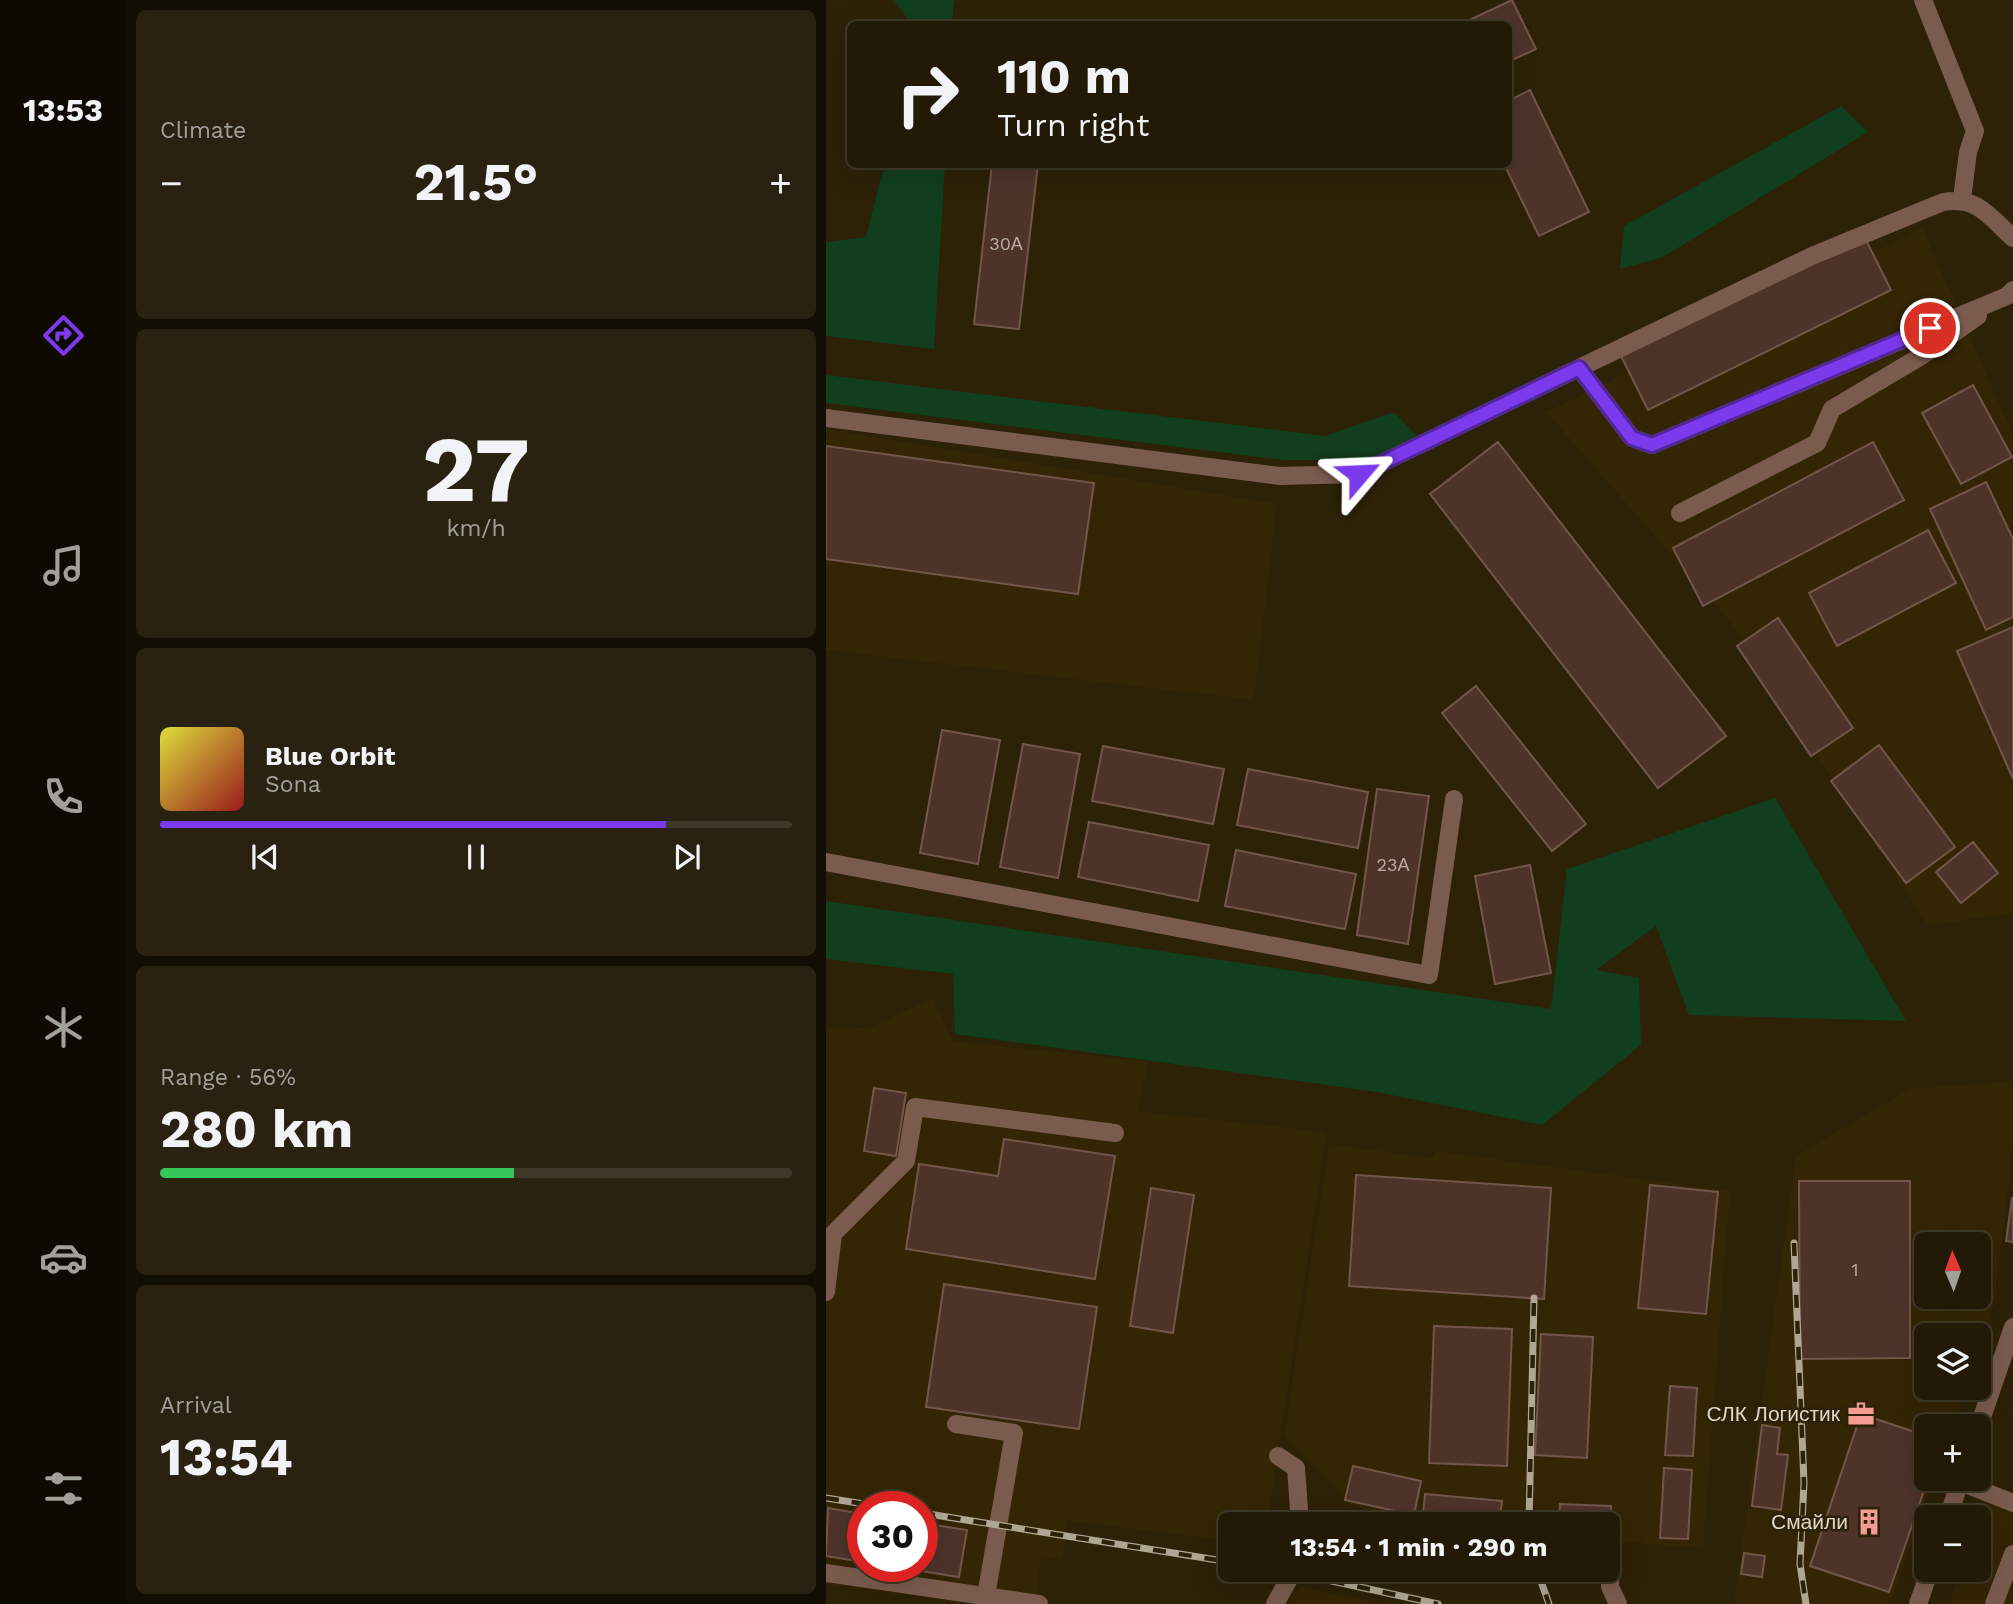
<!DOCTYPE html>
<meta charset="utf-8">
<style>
:root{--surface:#221906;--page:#2a2210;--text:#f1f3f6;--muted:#a2a09b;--line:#3f3828;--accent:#7c3aed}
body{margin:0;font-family:"Work Sans",sans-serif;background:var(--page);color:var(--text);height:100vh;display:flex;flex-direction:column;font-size:26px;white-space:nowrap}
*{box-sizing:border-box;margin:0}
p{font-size:23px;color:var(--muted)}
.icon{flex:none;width:38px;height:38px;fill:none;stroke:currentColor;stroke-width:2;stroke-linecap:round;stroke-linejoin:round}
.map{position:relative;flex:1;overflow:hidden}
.details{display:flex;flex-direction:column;gap:10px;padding:10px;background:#130e03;width:700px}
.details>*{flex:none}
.top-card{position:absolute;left:21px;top:21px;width:665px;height:147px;border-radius:10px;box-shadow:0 7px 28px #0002,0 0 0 2px var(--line);background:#221906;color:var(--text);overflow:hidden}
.needle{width:46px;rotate:358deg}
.controls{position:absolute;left:1088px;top:1232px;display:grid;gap:14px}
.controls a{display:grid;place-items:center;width:77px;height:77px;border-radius:10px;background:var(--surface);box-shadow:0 7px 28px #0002,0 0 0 2px var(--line);font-size:35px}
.speed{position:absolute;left:21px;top:1491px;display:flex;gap:14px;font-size:35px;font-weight:700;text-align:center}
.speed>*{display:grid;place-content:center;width:91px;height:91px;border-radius:50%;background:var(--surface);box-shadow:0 7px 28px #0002,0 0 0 2px var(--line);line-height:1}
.speed .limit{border:10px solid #d22;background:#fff;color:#111}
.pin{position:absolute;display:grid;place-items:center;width:60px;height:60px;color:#fff;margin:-30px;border:4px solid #fff;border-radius:50%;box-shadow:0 2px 7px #0007}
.me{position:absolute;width:77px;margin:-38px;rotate:64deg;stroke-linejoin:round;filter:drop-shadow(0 0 5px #0008)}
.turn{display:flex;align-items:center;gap:24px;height:147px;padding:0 35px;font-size:32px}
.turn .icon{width:91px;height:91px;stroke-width:2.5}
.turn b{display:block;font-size:49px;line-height:60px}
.big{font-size:52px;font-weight:700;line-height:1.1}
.details .widget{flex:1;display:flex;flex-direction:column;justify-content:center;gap:10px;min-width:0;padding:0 24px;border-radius:10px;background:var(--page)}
.details .dial{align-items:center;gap:0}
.dial b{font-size:91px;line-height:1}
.song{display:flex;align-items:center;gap:21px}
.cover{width:84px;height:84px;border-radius:10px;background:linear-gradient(135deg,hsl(60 70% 55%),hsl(0 70% 35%))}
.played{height:7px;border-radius:4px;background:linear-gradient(90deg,var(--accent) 80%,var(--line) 80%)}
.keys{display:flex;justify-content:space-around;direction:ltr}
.heat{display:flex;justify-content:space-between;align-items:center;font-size:38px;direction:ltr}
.charge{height:10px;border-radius:5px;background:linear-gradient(90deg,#34c759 56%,var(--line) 0)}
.trip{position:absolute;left:392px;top:1512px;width:402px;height:70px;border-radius:10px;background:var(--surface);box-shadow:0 7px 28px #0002,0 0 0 2px var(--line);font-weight:700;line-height:70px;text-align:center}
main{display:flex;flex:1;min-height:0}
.tabs{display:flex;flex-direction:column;width:126px;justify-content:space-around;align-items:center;background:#0e0a02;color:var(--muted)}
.tabs .icon{width:49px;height:49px}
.tabs .on{color:var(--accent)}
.tabs b{font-size:32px;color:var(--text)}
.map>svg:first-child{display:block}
</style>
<main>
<nav class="tabs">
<b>13:53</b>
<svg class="icon on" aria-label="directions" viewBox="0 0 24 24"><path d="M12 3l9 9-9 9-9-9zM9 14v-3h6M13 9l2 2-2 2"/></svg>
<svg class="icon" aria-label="music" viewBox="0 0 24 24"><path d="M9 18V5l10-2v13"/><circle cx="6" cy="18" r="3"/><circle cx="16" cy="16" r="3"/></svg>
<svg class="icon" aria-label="phone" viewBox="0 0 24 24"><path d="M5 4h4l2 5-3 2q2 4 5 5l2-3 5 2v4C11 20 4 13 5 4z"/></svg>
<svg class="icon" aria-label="climate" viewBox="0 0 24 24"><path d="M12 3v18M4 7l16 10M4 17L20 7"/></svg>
<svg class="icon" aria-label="car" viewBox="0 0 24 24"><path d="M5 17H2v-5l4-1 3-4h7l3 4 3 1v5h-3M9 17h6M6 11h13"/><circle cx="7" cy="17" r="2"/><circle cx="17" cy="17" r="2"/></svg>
<svg class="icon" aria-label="filters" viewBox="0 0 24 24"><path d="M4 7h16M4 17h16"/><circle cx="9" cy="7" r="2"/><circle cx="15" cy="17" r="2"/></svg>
</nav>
<section class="details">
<div class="widget"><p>Climate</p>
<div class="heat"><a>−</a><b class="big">21.5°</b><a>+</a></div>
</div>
<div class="widget dial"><b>27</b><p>km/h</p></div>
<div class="widget">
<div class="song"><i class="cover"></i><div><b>Blue Orbit</b><p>Sona</p></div></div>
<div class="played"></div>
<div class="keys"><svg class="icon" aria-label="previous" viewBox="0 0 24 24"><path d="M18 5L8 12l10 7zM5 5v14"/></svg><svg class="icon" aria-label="pause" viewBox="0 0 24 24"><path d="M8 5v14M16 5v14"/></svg><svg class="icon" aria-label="next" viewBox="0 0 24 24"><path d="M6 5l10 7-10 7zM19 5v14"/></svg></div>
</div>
<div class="widget"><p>Range · 56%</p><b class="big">280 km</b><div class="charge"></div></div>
<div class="widget"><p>Arrival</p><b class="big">13:54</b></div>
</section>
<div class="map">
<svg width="1187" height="1604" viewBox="0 0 1187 1604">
<rect width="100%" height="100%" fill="#2d2108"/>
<path fill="#342504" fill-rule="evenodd" d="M1096,228l91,206v480l-85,11 -201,-307 -181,-206z
M0,429l451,75 -23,196 -428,-50z
M107,998l20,43 195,20 -10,50 189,21 -60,392h-37v17l-162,-20 -5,38h-22l-5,45h-61l-149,-20v-557l42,1zM37,1507h59v59h-59z
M1187,1081v69l-19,154 -15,45v-14h-52v53h39l-13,38h-26v53h7l-44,125h-156l62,-448 113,-67zM1101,1244h52v53h-52z
M503,1144l103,14 4,-7 294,40 -27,357 -95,-7v-17h-193l-64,-19 -67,-70z
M1187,1501v103h-64l12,-34h18v-52l6,-16 24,9z
M475,1587l86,17h-101z"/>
<path fill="#113e1d" d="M68,0h60l-2,24h-41z
M1015,106l27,26 -205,125 -43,12 4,-43z
M64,164l55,1 -11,184 -108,-13v-94l40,-5 16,-64z
M0,375l499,61 69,-24 24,25 -52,23h-82l-458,-57z
M949,798l131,223 -217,-6 -33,-89 -60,44 43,8 2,67 -99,80 -171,-34 -416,-57 -2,-60 -127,-15v-58l725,108 16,-140z"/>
<path fill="#4e3329" stroke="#72564b" stroke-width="2" d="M686,0l24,49 -28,13v-38h-47z
M704,90l59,122 -50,24 -35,-72h4v-63z
M166,164h46l-19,165 -45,-5z
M1038,236l27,54 -243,120 -27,-54z
M1147,385l39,72 -51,27 -39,-71z
M672,442l228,294 -68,52 -228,-294z
M1047,442l31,58 -201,106 -30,-58z
M0,446l268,37 -16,111 -252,-35z
M1160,482l27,57v78l-27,13 -56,-121z
M1102,530l28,53 -119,63 -28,-53z
M952,618l75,110 -42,28 -74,-110z
M1187,627v152l-56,-128z
M650,686l110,138 -34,27 -110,-138z
M116,730l58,10 -22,124 -58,-11z
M197,744l57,10 -22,124 -58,-11z
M1053,745l76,102 -49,36 -75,-102z
M277,746l121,23 -11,55 -121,-23z
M422,769l120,23 -10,56 -121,-23z
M551,789l52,7 -21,148 -51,-9z
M263,822l120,23 -11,56 -120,-24z
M1147,842l25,31 -37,30 -25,-31z
M410,850l120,24 -11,55 -120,-23z
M704,865l21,108 -56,11 -20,-108z
M48,1088l32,5 -10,63 -32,-5z
M178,1139l111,17 -20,123 -189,-30 13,-85 79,12z
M530,1175l195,13 -7,111 -195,-13z
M973,1181h111v177l-110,1z
M824,1185l68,7 -12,122 -68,-6z
M325,1188l43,7 -21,138 -43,-7z
M1186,1198h1v44l-7,-1z
M118,1284l153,23 -18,122 -153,-22z
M608,1326l78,3 -5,137 -78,-3z
M715,1334l52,3 -6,121 -52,-3z
M844,1386l27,2 -4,68 -28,-1z
M1035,1414l66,22 1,43 -39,113 -79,-26z
M936,1425l18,3 -3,26 11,1 -7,55 -29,-4z
M527,1466l68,15 -7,34 -69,-15z
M838,1468l28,2 -4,69 -28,-1z
M599,1494l77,7 -3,23h-77z
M734,1504l51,2 -1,28 -2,-10h-49z
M2,1508l35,6v48l-37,-6z
M96,1523l45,7 -8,47 -69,-11h32z
M918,1553l21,3 -3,21 -21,-3z"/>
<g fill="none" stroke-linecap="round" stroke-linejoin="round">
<path stroke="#7a5c4f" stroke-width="18" d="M1097,0l52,131 -7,21 -6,47
M753,368l53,70 20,7 355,-149 6,-6
M0,418l454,58 79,-2 455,-219 129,-53c34,-6 46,14 70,36
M854,513l137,-70 15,-34 91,-54 55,-39
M0,862l603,113 25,-176
M0,1292l7,-58 73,-73 9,-54 200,26
M130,1424l58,9 -28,163
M1153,1426l34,-99
M452,1456l18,12 4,56
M1134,1482l53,21
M1122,1517l13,-38
M784,1547v40l8,17
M0,1573l213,31
M449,1604l19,-34
M1092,1604l12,-34
M1168,1604l19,-50"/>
<g stroke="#afa695" stroke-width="7">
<path id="rail" d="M968,1243l10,240 -4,81 6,40
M0,1498l57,9
M96,1513l308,49
M703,1524l5,-226
M455,1570l157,34
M711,1570l12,34"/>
</g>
<use href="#rail" stroke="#2d2108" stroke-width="4.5" stroke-dasharray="13" stroke-linecap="butt"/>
</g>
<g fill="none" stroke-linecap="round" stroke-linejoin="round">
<g stroke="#51269a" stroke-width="18">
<path id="route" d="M533,474l220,-106 53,70 20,7 278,-117"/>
</g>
<use href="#route" stroke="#7c3aed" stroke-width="12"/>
</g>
<defs>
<g id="office-bare" transform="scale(2.1)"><path d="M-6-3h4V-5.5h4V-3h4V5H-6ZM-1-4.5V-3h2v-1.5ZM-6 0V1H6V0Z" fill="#f59c92" stroke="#2d2108" stroke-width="2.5" paint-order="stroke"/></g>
<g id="building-bare" transform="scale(2.1)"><path d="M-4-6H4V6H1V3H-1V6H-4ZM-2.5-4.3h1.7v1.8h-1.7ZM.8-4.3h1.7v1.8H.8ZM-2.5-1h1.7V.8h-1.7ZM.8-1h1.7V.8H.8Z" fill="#f59c92" stroke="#2d2108" stroke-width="2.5" paint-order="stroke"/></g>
</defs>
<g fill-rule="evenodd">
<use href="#office-bare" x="1035" y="1414"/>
<use href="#building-bare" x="1043" y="1522"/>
</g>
<g text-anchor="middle" stroke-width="5" stroke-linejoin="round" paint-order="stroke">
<g font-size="18" fill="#bbaea1">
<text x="180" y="250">30А</text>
<text x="567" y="871">23А</text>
<text x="1029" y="1276">1</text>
</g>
<g font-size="21" fill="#dfd7c9" stroke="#2d2108" text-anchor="end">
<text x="1014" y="1421">СЛК Логистик</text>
<text x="1022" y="1529">Смайли</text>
</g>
</g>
</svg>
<div class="controls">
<a><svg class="needle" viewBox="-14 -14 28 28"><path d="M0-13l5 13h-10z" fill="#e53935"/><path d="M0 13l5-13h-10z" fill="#a2a09b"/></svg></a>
<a><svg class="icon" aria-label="layers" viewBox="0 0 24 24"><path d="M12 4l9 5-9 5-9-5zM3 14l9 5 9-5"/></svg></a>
<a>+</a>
<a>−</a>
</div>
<div class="speed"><div class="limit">30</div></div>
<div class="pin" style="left:1104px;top:328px;background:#d93025"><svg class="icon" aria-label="arrive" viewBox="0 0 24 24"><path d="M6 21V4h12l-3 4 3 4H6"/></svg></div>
<svg class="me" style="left:533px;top:474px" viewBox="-20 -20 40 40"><path d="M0-17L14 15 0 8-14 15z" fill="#7c3aed" stroke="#fff" stroke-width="4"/></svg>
<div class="trip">13:54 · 1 min · 290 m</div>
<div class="top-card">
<div class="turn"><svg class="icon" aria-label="right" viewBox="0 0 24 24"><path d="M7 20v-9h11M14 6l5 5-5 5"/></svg><div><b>110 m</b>Turn right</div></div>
</div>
</div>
</main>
